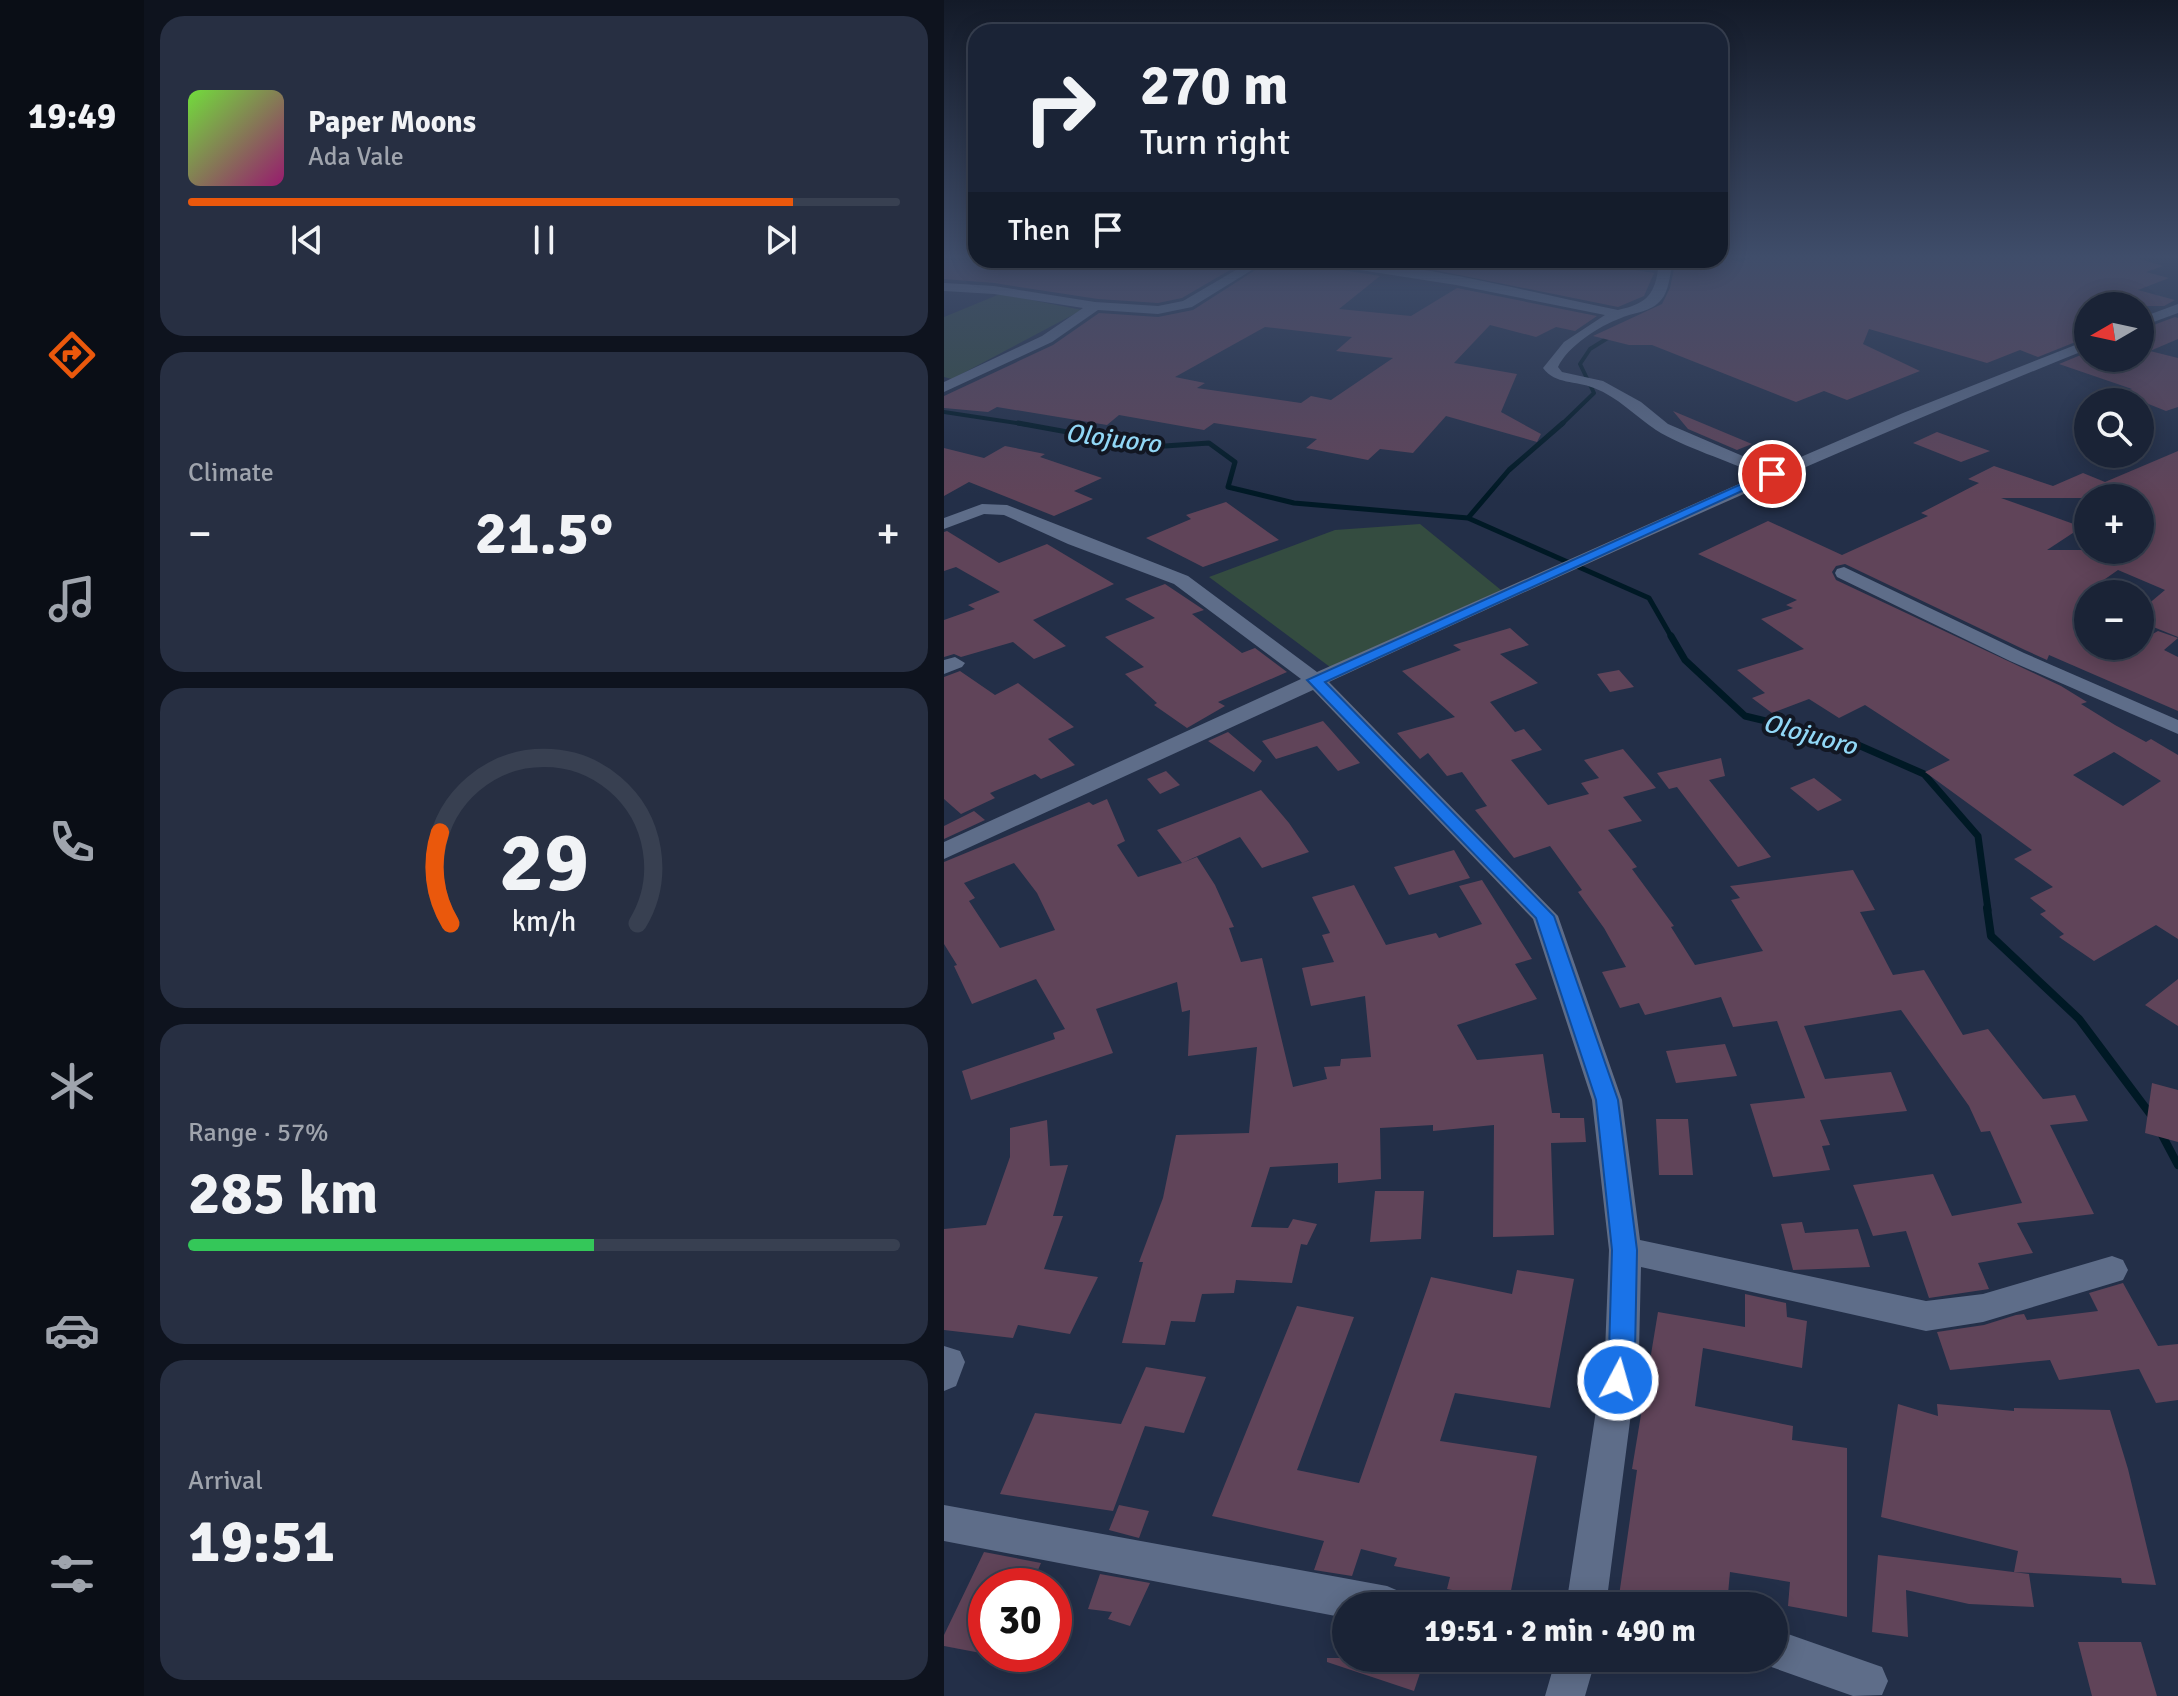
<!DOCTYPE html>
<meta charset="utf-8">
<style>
:root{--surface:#1a2336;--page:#272f42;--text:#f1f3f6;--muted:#9fa4ad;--line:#384051;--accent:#ea580c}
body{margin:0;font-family:Signika,sans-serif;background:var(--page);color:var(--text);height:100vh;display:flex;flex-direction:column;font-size:30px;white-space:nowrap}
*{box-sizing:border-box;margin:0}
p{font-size:26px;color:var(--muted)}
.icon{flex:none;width:44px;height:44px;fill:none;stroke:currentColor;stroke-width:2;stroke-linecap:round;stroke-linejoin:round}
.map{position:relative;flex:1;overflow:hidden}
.details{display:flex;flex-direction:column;gap:16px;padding:16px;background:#0e131e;width:800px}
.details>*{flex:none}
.hud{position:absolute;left:24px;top:24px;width:760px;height:244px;border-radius:24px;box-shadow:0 4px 20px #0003,0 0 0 2px var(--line);background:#1a2336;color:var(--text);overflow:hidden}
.needle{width:52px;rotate:261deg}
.buttons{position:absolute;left:1130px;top:292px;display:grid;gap:16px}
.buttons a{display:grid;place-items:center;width:80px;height:80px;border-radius:50%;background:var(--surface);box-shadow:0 4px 20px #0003,0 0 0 2px var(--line);font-size:40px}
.speed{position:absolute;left:24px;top:1568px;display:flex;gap:16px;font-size:40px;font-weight:700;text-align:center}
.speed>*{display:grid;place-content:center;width:104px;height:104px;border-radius:50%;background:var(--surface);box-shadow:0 4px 20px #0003,0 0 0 2px var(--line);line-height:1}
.speed .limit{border:12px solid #d22;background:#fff;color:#111}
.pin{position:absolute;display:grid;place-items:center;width:68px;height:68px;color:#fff;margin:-34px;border:4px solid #fff;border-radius:50%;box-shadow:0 2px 8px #0007}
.me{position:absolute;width:88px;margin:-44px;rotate:6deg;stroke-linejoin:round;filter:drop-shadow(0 0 6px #0008)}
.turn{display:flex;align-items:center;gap:28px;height:168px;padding:0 40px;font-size:36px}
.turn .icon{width:104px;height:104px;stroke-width:2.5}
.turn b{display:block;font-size:56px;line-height:68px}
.then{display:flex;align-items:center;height:76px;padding:0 40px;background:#0003;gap:16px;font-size:30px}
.big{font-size:60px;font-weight:800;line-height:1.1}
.details .card{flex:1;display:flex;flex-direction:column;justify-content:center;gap:12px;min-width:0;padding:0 28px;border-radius:24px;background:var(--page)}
.details .dial{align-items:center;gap:0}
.dial svg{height:208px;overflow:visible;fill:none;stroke:var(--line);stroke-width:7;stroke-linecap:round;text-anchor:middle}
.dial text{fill:var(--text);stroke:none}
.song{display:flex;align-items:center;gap:24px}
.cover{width:96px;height:96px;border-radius:12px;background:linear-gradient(135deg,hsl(100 70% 55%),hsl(320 70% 35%))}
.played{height:8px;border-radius:4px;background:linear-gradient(90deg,var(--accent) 85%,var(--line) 85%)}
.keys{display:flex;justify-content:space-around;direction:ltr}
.heat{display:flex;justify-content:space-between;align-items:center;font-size:44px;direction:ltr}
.charge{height:12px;border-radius:6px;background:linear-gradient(90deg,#34c759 57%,var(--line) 0)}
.trip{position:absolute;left:388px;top:1592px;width:456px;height:80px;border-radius:40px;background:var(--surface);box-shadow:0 4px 20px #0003,0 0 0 2px var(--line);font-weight:800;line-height:80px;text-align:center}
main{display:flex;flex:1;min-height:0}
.tabs{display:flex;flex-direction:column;width:144px;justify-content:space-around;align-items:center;background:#0a0e16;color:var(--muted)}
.tabs .icon{width:56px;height:56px}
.tabs .on{color:var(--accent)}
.tabs b{font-size:36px;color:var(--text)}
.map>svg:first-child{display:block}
</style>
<main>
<nav class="tabs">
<b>19:49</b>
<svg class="icon on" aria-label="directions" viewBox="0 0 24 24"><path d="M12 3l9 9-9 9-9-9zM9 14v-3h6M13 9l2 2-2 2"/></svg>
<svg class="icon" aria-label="music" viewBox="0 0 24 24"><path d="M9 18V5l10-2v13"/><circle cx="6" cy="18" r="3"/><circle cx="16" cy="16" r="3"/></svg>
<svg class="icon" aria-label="phone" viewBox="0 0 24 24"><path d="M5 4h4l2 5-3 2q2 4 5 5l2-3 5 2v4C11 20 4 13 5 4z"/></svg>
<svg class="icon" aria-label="climate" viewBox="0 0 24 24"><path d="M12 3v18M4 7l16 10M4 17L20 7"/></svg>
<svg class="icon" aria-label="car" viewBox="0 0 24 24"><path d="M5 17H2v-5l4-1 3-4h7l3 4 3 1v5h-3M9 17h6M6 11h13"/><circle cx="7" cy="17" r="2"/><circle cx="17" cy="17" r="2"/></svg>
<svg class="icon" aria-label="filters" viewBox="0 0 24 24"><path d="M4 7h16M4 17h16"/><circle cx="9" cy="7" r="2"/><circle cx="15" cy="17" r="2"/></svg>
</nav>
<section class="details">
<div class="card">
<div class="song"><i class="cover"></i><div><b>Paper Moons</b><p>Ada Vale</p></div></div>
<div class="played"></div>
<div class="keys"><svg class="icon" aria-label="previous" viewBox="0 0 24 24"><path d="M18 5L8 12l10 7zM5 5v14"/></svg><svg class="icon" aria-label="pause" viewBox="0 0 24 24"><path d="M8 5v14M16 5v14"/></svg><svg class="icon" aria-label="next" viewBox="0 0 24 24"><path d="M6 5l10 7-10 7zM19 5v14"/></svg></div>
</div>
<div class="card"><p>Climate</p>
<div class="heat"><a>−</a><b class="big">21.5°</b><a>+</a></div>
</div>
<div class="card dial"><svg viewBox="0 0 100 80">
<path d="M14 69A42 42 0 1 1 86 69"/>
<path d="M14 69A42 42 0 0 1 10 34" stroke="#ea580c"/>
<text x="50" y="56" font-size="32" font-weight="700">29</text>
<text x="50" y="72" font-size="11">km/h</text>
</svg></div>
<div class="card"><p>Range · 57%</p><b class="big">285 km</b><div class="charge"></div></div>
<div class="card"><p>Arrival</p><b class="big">19:51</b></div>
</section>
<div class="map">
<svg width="1234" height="1696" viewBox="0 0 1234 1696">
<rect width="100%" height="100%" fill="#232f48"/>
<path fill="#344c40" d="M56,294l82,16 -130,69 -8,-2v-60z
M476,524l81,66 -171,77 -121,-90 126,-47z"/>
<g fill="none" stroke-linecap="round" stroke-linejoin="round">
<path stroke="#001925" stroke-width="4" d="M0,412l85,13
M617,425l33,-32 -14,-29 10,-15 21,-13"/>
<path stroke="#001925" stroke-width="5" d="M74,423l132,24 59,-4 26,19 -7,25 66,16 174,15 181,80 23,40
M524,518l41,-48 54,-47"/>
<path stroke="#001925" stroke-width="7" d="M727,636l14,24 60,56 104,25 75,33 54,62 10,74"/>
<path stroke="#001925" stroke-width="8" d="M1043,908l4,28 88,83 72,96
M1217,1133l17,32"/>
</g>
<path fill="#604459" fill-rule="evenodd" d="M776,256l21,6 17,-6h372l33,10 -17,6 23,6 -31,12 37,10 -11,6h-76v31l-50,20 -18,-7 -33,13 -118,-34 -6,15 57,27 -73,29 -23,-9 -28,11 -144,-57h-23l-36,-9 69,-32 8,-16 6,-28h44z
M0,260h303l-65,38 -24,5 -60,-4 -104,-16 -50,-4z
M327,260h42l9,7 58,9 -41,33 72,7 46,-28 140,28 -22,15 -19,-4 -20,10 -46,-12 -36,38 63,11 -16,38 40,22 -4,8 -91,-26 -33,37 -33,-4 -12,11 -62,-12 11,-9 -103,-16 -10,7 -85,-15 -12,10 -110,-18 -9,5 -44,-4v-12l109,-51 46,-32 59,4 35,-7zM321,327l87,10 -16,14 57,7 -62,42 -20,-4 -10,7 -104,-15 8,-5 -30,-6z
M477,260h185l9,7 39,6 -10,23 -26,11 -198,-40z
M1231,317l3,1v21l-28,12 28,7v49l-12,4 -45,-18 11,-4 -73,-25 29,-12v6h52v-28z
M729,411l79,33 -15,6 -49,-21z
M993,432l53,19 -29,11 -48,-19z
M61,446l40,8 -5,3 62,21 -28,13 19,8 -39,17 -85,-34 -25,14v-48l40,10z
M1234,451v186l-32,-13 6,-5 -12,-4v-4l25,-21 -47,-20 -30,21v55l25,12 20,-12h7v-5l18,-10 20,7 -14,12 14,7v54l-129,-56 -2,5 -22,-10 -180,-86 -9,2 -4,6 4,8 225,106 26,16 -6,2 34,21 31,17 5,-3 27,16v184l-22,-14 -62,36 -35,-24 5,-3 -24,-20 6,-3 -16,-13 23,-11 -39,-28 18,-9 -107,-78 25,-12 -85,-55 -26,13 -30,-19 -37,14 -20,-15 13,-5 -28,-23 67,-21 -43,-30 32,-11 -7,-3 11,-5 -99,-46 70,-33 74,34 86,-39 -7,-3 58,-30 -11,-4 26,-13 59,20 30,-13 22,9zM1057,498h139v52h-93l35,-23zM1170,752l47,29 -38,25 -50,-31z
M282,502l53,38 -76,27 -57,-29 45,-19 -5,-4z
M3,531l52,32 48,-19 67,40 -81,36 33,26 -32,13 -21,-17 -52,15 -7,-3 -10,3v-37l31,-11 -7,-4 32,-13 -44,-25 -12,4v-39z
M221,584l39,26 -12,4 50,39 13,-5 32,24 -69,30 7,4 -38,22 -33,-23 3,-2 -32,-29 19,-7 -39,-30 50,-19 -30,-19z
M566,628l19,17 -29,9 38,29 -48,19 25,30 9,-3 18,21 -31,10 37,45 41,-11 -8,-11 18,-5 -15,-18 39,-11 33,39 -33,9 19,24 -34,9 29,37 -5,2 42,57 -3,1 24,38 68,-14 -32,-51 9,-2 -10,-12 123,-16 22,40 -15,2 33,63 31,-5 39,65 25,-6 55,70 32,-4 13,26 -38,4 44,89 -77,9 16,30 -55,10 11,26 -60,9 -23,-67 -33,5 -20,-51 80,-11 19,42 70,-13 -32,-72 -9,1 -12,-26 -68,-96 -97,16 21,53 66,-7 16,39 -87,9 10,25 -8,1 8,24 -57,7 -23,-73 55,-6 -28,-77 -44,6 -12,-30 -76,18 -6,-12 -19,5 -18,-36 24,-5 -22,-39 -26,-36 4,-2 -32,-44 -36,12 -39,-48 12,-4 -25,-34 -15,4 -19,-23 -8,6 -23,-26 58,-16 -53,-46 59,-21 -8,-5z
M675,670l15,17 -24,5 -13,-18z
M16,671l35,24 23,-12 56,44 -26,12 27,26 -34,14 -6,-5 -45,19 5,5 -34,16 -17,-15v-122z
M379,721l37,42 -22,8 -21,-25 -41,13 -14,-18z
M284,732l34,29 -8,11 -46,-31z
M777,758l4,18 -16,4 62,77 -33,10 -61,-80 -8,2 -12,-16z
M222,771l14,14 -20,9 -13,-15z
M870,778l28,22 -24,11 -28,-23z
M317,790l28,33 20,29 -47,16 -22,-31 -58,26 15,-6 18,28 19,42 -5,1 12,34 21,-4 31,129 34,-8 -3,-12 16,-1 1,-7 30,-2 -6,-61 -54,10 -9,-38 32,-6 -12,-27 8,-2 -18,-36 42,-12 32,60 50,-12 3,5 43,-14 -23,-38 23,-6 50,79 -17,5 22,35 -80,26 20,35 66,-6 9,59h8v5h24l2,24 -35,1 3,92 -61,2 1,-112 -61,6v-6l-53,3 1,51 -43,4v-20l-68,4 -19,60 37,1 5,-9 24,5 -10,21 -6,-1 -9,39 -56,-3 -2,13 -32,1 -7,28 -24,-1 -6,24 -43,-2 21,-81h-4l24,-64 13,-63 73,-2 8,-86 -69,9 2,-46 -8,2 -5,-30 -81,27 17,44 -142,47 -9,-29 93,-32 -2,-6 12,-4 -29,-50 -64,25 -18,-38 3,-1 -13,-21v-82l145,-60 4,3 14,-6 18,42 -8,4 21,32 44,-14 -25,-33zM70,863l23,30 18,37 -55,18 -31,-47 6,-3 -11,-15z
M30,811l11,9 -41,19v-13z
M510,850l16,28 -61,17 -15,-28z
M1234,979v47l-33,-21z
M781,1044l12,32 -61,7 -10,-32z
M1208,1083l26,7v52l-33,-9z
M712,1119h32l5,56h-34z
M103,1120l3,46 18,-1 -15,51h10l-19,53 54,8 -28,57 -52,-9 -5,13 -69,-8v-101l42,-4 24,-68v-29z
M431,1191h49l-3,48 -51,3z
M858,1222l3,11 53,-4 12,38 -77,3 -12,-46z
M573,1270l57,9 -24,129 -95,-15 -15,48 97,15 -28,145 -62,-12 3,-12 -56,-11 3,-8 -36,-9 -9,27 -38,-6 10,-29 -112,-25 85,-210 57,11 -57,153 62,13 72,-206 81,17z
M1179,1283l35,63 20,-2v56l-22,3 -17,-34 -80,11 -9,-20 -100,10 -13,-38 47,-7 32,-10 8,-1 3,6 71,-9 -9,-18z
M801,1294l41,9 1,14 20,4 -5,47 -99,-20 -8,58 98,20 -1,14 55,8v169l-59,-11 2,-24 -60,-10 -3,33 -55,-10 -1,10 -52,-9 18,-126 -5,-1 26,-157 87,15z
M202,1367l60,10 -22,56 -39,-7 -32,85 -113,-17 35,-81 86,11z
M954,1404l40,12 -1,-12 77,7v-3l96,2 18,59 28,116 -34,-2 -1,-5 -107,-6 4,-21 -137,-34z
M175,1505l30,6 -10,27 -30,-8z
M40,1552l57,11 -10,23h-45v68l-42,-8v-11z
M934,1555l151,19 5,33 -65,-3 -63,-14 2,47 -36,-5z
M156,1574l50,9 -20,43 -22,-7 4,-7 -24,-3z
M1134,1642h63l16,54h-65z
M383,1658h98l-11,33 -87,-29z"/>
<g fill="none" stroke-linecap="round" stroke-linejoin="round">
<path fill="#5e6d89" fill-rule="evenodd" d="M309,260h15l-76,47 -34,7 -60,-4 -46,32 -108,50v-10l98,-46 41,-28 -89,-14 -50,-3v-8l50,3 101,16 63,4 25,-5z
M372,260c97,0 206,31 302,50 26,-6 36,-13 40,-40l-43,-6 -6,-4 51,3 13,-3c-3,12 -3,25 -9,36 -11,17 -27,15 -43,22 -22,8 -53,28 -63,49l4,5 41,9 38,21 27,22 105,45 130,-56 185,-73v9c-257,103 -508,217 -759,333l229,234 64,184 18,140 286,61 57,-7 129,-38 11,4 5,10 -5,10 -140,42 -57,9 -285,-64 -2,85 -33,254h-40l39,-254 4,-102 -17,-150 -59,-181 -220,-229 -369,169v-17l357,-163 -127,-95 -106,-40 -64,-29 -20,-1 -40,15v-11l38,-14 25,1 181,71 129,96 442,-197c-30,-14 -76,-28 -103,-45 -21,-14 -38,-33 -62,-42 -19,-8 -38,-3 -51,-20l21,-26 41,-27 -149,-30 -134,-21z
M1234,304v9l-38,14v-9z
M900,567l180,86 154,67v14l-168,-73 -173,-84 -2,-4 2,-4z
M11,657l10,6 -3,4 -18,7v-14z
M0,1346l16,5 5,11 -9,24 -12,5z
M0,1505l443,81 14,6 6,14h-61v12l-402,-77z
M830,1629l108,38 6,14 -6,14 -29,1 -93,-33 -2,-5h16z
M612,1658h40l-11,38h-40z"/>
</g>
<linearGradient id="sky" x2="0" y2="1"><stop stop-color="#131a28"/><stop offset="0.52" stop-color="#3f4d6a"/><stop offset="1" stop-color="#3f4d6a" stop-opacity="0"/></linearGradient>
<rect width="1234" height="494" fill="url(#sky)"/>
<path fill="#1a73e8" stroke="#114b97" stroke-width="2" d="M824,472l11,2 -454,208 229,234 64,184 19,150 -2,102 -8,37 -9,3 -9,-3 -4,-9 4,-28 3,-102 -16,-150 -60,-182 -229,-238z"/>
<g text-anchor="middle" stroke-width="8" stroke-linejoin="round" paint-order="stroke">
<g font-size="26" font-style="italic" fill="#91d7f6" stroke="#121723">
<text transform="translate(169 438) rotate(7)" y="9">Olojuoro</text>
<text transform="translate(866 734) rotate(15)" y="9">Olojuoro</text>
</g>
</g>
</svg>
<div class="buttons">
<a><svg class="needle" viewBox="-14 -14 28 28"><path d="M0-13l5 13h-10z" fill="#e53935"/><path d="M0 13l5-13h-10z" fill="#9fa4ad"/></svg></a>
<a><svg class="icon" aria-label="search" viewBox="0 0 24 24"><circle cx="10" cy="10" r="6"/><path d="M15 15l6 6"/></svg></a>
<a>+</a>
<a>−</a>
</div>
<div class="speed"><div class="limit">30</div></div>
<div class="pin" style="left:828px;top:474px;background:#d93025"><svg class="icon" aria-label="arrive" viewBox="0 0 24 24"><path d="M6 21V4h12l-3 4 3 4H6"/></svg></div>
<svg class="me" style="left:674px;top:1380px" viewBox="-20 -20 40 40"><circle r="17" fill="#1a73e8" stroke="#fff" stroke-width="3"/><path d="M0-11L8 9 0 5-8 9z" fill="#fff"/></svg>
<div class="trip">19:51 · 2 min · 490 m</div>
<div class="hud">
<div class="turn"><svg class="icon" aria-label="right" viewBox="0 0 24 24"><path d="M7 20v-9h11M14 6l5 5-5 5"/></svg><div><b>270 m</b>Turn right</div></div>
<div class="then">Then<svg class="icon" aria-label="arrive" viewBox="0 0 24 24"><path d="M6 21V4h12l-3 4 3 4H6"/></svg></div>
</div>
</div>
</main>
